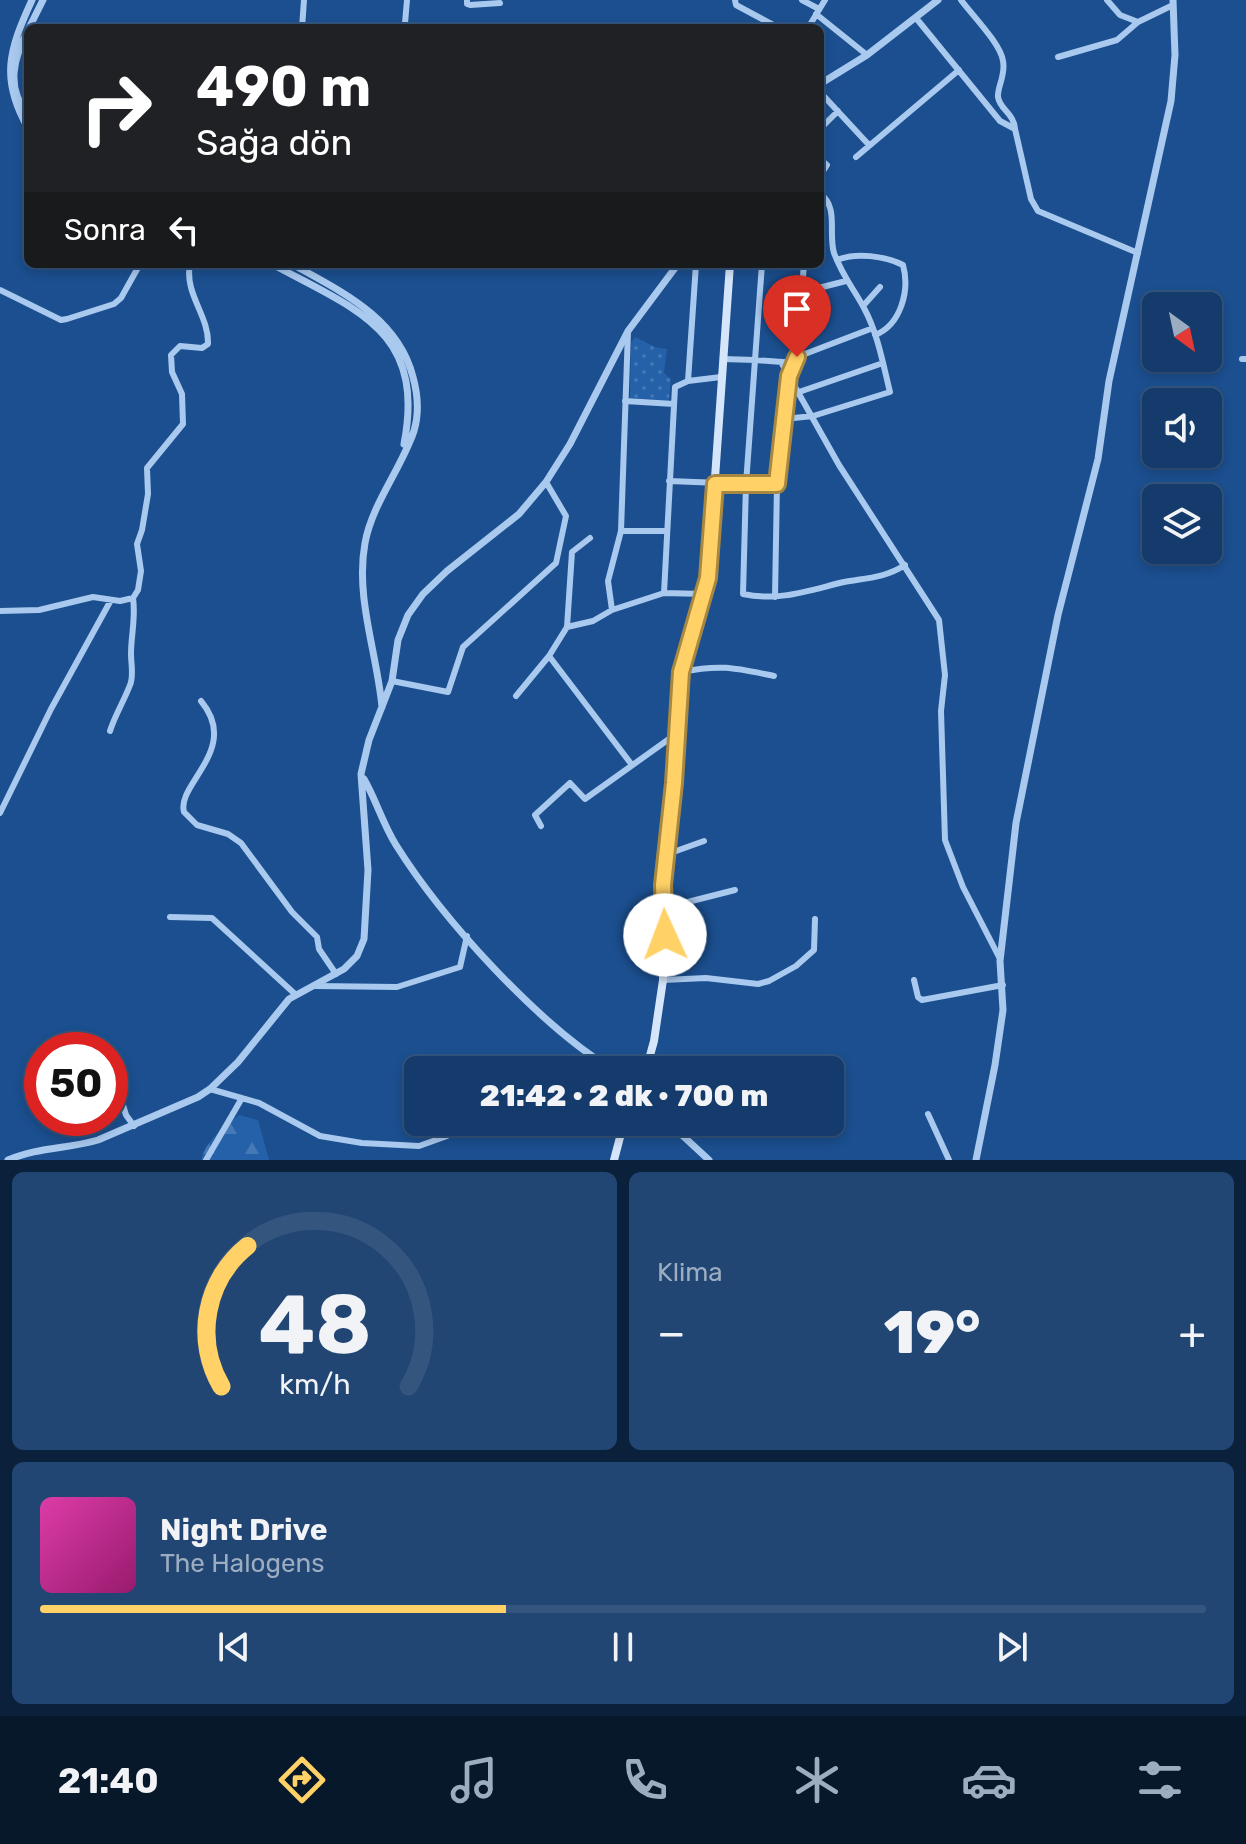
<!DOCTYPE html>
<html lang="tr">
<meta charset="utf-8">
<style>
:root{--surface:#143b6b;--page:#214673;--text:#f1f3f6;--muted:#9dadc1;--line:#33557e;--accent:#ffd166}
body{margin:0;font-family:Rubik,sans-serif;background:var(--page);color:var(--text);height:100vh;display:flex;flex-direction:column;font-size:30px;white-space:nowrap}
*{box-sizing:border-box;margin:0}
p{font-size:26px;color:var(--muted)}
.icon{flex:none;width:44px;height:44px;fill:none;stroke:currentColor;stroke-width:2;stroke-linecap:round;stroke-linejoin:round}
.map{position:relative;height:1160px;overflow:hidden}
.drawer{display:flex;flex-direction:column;gap:12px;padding:12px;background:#0b203b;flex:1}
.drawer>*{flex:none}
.guide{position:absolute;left:24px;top:24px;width:800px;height:244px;border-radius:12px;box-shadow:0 4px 12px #0003,0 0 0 2px var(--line);background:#202124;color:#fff;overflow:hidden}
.needle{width:52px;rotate:147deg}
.buttons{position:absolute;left:1142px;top:292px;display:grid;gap:16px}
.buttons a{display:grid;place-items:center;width:80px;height:80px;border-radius:12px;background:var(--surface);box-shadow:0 4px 12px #0003,0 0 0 2px var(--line);font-size:40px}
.speed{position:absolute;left:24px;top:1032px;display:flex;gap:16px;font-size:40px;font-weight:700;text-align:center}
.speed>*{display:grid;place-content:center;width:104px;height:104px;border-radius:50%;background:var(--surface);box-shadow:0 4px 12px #0003,0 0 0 2px var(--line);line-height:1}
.speed .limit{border:12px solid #d22;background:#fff;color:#111}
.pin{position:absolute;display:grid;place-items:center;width:68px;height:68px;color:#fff;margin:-82px -34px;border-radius:50% 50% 50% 0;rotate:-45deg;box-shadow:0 0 8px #0007}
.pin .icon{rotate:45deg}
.me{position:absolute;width:88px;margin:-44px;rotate:358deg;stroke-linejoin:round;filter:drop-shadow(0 0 6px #0008)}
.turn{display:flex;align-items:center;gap:28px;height:168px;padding:0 40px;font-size:36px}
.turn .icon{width:104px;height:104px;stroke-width:2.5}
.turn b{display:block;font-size:56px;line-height:68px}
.then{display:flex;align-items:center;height:76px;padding:0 40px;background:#0003;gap:16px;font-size:30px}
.big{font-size:60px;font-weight:800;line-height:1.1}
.drawer .tile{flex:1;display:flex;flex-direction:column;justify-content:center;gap:12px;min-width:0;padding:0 28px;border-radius:12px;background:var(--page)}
.drawer .dial{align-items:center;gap:0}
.dial svg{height:208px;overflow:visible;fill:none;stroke:var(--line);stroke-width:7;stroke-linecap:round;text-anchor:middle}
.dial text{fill:var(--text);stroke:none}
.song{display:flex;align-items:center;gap:24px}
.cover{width:96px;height:96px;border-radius:12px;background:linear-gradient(135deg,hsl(320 70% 55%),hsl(320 70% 35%))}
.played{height:8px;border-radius:4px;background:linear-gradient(90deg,var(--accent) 40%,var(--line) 40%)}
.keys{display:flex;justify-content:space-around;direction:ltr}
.heat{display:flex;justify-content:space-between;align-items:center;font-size:44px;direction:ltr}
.drawer .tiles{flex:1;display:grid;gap:12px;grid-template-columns:1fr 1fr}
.tile:last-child{grid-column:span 2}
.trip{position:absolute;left:404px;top:1056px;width:440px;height:80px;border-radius:12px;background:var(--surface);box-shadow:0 4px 12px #0003,0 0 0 2px var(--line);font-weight:800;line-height:80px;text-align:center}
.dock{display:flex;height:128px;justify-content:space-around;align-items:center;background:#08182b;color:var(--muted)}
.dock .icon{width:56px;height:56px}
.dock .on{color:var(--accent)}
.dock b{font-size:36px;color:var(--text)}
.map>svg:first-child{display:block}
</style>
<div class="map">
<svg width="1246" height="1160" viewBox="0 0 1246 1160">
<defs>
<pattern id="forest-firs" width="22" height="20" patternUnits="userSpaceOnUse" patternTransform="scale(2)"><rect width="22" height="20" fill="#2461a8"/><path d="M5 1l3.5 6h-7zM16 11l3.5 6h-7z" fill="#4579b5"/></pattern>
<pattern id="park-dots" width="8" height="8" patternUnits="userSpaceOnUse" patternTransform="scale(2)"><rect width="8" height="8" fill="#2461a8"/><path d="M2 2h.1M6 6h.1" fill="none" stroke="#4579b5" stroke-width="1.8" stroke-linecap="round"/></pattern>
</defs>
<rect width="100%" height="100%" fill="#1b4f8f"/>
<path fill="url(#forest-firs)" d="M239,1115l19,5 11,40h-68c4,-18 24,-35 38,-45z"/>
<path fill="url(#park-dots)" d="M635,337l20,10 12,2 -3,24 7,6 -2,22 -39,-3 1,-55z"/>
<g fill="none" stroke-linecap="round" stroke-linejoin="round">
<path stroke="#a9c9ee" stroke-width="6" d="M467,0v4l3,1 30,-2
M735,0l1,5 43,23
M802,0l17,9
M961,0c11,15 40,44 42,61 3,14 -6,26 -5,36 2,13 16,16 17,32
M1107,0l13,15 18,7 35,-17
M816,14l51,41
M916,18l84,103 15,8 16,70 7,12 100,42
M405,23l2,-23
M302,28l2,-28
M808,28l17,-28
M1058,57l59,-17 21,-18
M820,92l49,53
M820,129l18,-18
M856,157l103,-87
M820,159l7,6 -7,11
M837,260c19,-8 48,-4 66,5 7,25 -2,60 -28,70
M696,264l-8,117 -13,6 -11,206 40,1
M762,264l-7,96 41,3
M0,290l61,30 6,-1 47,-15 7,-6 19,-34
M803,292l43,-11
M863,306l17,-19
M797,357l76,-29
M723,359l32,1 -9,124h31
M1242,359h4
M781,362l58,103 100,155 6,55 -4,36 4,129 18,47 36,70
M688,381l33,-4
M799,392l84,-29
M625,401l49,3
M784,419l29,-3 77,-24c-7,-28 -12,-58 -26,-84 -12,-22 -21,-31 -30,-55 -6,-19 5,-47 -14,-59
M669,481l77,3 -3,110c35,8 67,-4 101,-12 22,-4 41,-4 61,-17
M621,531h46
M775,597l2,-113 12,-108 7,-13 8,-99
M612,610l-4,-29 13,-50 7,-200
M0,611l39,-1 54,-13 27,4 13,-3 5,-8 3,-19 -4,-27 5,-14 6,-36 -1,-26 36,-44 -1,-30 -10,-22 -1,-17 9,-9 22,2 6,-4c1,-29 -24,-50 -18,-80
M567,627l5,-75 18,-14
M549,656l83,109
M681,672c40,-8 54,-4 93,4
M392,681l56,11 15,-45 93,-84 10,-47 -20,-34
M516,696l33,-40 18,-29 26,-6 19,-11 52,-17
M201,701c40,48 -25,83 -17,111l13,13 31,9 13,9 51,69 25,25 2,12 17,25
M110,731c5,-16 14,-30 20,-46 4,-9 1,-21 1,-31 0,-19 5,-37 2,-56
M0,813l51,-104 60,-109
M541,826l-6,-11 35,-32 15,16 91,-65
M665,855l39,-14
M664,908l71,-18
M170,917l42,1 83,76
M663,980l43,-2 52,6 11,-3 27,-15 18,-16 1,-31
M914,980l4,17 4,3 81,-15
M315,986l82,1 63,-20 7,-31
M111,1066l15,49 8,11
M557,1070l32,-15
M210,1089l49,14 61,33 42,7 57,3 28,-10 17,-14
M928,1114l21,46
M206,1160l36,-62"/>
<path stroke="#a9c9ee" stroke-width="7" d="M29,28l14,-28
M28,30c-14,27 -23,58 0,84
M820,84l47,-29 71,-55
M28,128c-28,-49 -19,-78 4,-128
M272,264c84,46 154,66 132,180
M292,264c50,28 106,54 121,113 5,18 6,37 1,54 -13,38 -42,73 -49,112 -10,54 12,110 17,164
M364,779c12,21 19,45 32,66 47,75 142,179 217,225
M672,1122l11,14 26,24
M8,1160c30,-13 60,-11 90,-20l100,-43 12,-8 28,-27 51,-63 55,-30 13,-13 7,-17 4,-69 -7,-96 8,-34 23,-59 6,-41 10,-25 15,-21 24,-23 72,-57 27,-32 24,-38 58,-113 50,-67
M976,1160l19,-95 8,-55 -3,-49 16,-138 42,-208 40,-156 11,-78 62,-280 4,-46 -2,-55"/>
<path stroke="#d6e6fa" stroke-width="8" d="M646,1070l8,-29 9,-61v-95l11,-102 7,-111 27,-94 22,-314
M614,1160l10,-38"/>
</g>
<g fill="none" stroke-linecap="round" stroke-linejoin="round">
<g stroke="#a68842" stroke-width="20">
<path id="route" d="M665,935l-2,-50 11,-102 7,-111 27,-94 7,-94h62l12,-108 8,-19"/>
</g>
<use href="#route" stroke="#ffd166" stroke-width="14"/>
</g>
</svg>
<div class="buttons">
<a><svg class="needle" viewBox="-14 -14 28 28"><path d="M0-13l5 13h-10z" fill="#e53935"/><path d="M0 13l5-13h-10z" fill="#9dadc1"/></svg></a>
<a><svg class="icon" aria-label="sound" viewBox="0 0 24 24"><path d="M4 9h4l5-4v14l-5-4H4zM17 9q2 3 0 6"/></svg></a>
<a><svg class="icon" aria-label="layers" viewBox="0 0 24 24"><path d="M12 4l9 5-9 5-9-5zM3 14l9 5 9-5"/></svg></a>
</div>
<div class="speed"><div class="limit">50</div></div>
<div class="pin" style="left:797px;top:357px;background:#d93025"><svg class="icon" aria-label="arrive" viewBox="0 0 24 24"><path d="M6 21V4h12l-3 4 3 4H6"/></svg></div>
<svg class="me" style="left:665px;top:935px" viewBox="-20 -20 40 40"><circle r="19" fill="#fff"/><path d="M0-13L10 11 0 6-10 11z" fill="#ffd166"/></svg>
<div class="trip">21:42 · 2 dk · 700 m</div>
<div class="guide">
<div class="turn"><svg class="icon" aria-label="right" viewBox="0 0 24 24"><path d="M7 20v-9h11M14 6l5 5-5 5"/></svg><div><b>490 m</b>Sağa dön</div></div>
<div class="then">Sonra<svg class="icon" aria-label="left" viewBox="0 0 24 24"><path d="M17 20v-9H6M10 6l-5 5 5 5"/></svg></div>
</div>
</div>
<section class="drawer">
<div class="tiles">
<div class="tile dial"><svg viewBox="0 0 100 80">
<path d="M14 69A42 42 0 1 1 86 69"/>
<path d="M14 69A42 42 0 0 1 24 15" stroke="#ffd166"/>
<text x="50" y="56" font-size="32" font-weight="700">48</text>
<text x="50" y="72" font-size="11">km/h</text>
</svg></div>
<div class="tile"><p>Klima</p>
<div class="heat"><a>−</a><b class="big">19°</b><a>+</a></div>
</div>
<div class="tile">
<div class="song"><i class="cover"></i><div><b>Night Drive</b><p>The Halogens</p></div></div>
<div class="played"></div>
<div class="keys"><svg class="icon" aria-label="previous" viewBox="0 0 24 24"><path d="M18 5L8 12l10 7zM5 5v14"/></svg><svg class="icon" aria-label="pause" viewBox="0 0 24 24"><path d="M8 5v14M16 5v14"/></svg><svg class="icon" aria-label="next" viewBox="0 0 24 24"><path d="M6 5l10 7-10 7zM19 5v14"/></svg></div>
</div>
</div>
</section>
<nav class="dock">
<b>21:40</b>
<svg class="icon on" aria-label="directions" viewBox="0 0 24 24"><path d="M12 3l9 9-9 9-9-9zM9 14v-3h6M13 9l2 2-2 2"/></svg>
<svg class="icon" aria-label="music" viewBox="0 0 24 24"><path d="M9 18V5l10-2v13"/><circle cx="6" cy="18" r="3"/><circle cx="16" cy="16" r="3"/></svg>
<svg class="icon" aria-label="phone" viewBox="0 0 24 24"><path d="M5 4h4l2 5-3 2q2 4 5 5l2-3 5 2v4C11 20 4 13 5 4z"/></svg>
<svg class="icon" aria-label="climate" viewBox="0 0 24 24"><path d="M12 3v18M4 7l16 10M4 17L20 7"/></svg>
<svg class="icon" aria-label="car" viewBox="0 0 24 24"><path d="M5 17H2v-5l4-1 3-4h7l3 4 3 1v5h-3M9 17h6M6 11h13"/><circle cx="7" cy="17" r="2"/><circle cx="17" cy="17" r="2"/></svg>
<svg class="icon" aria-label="filters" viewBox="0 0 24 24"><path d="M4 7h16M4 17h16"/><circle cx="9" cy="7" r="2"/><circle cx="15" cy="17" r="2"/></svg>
</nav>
